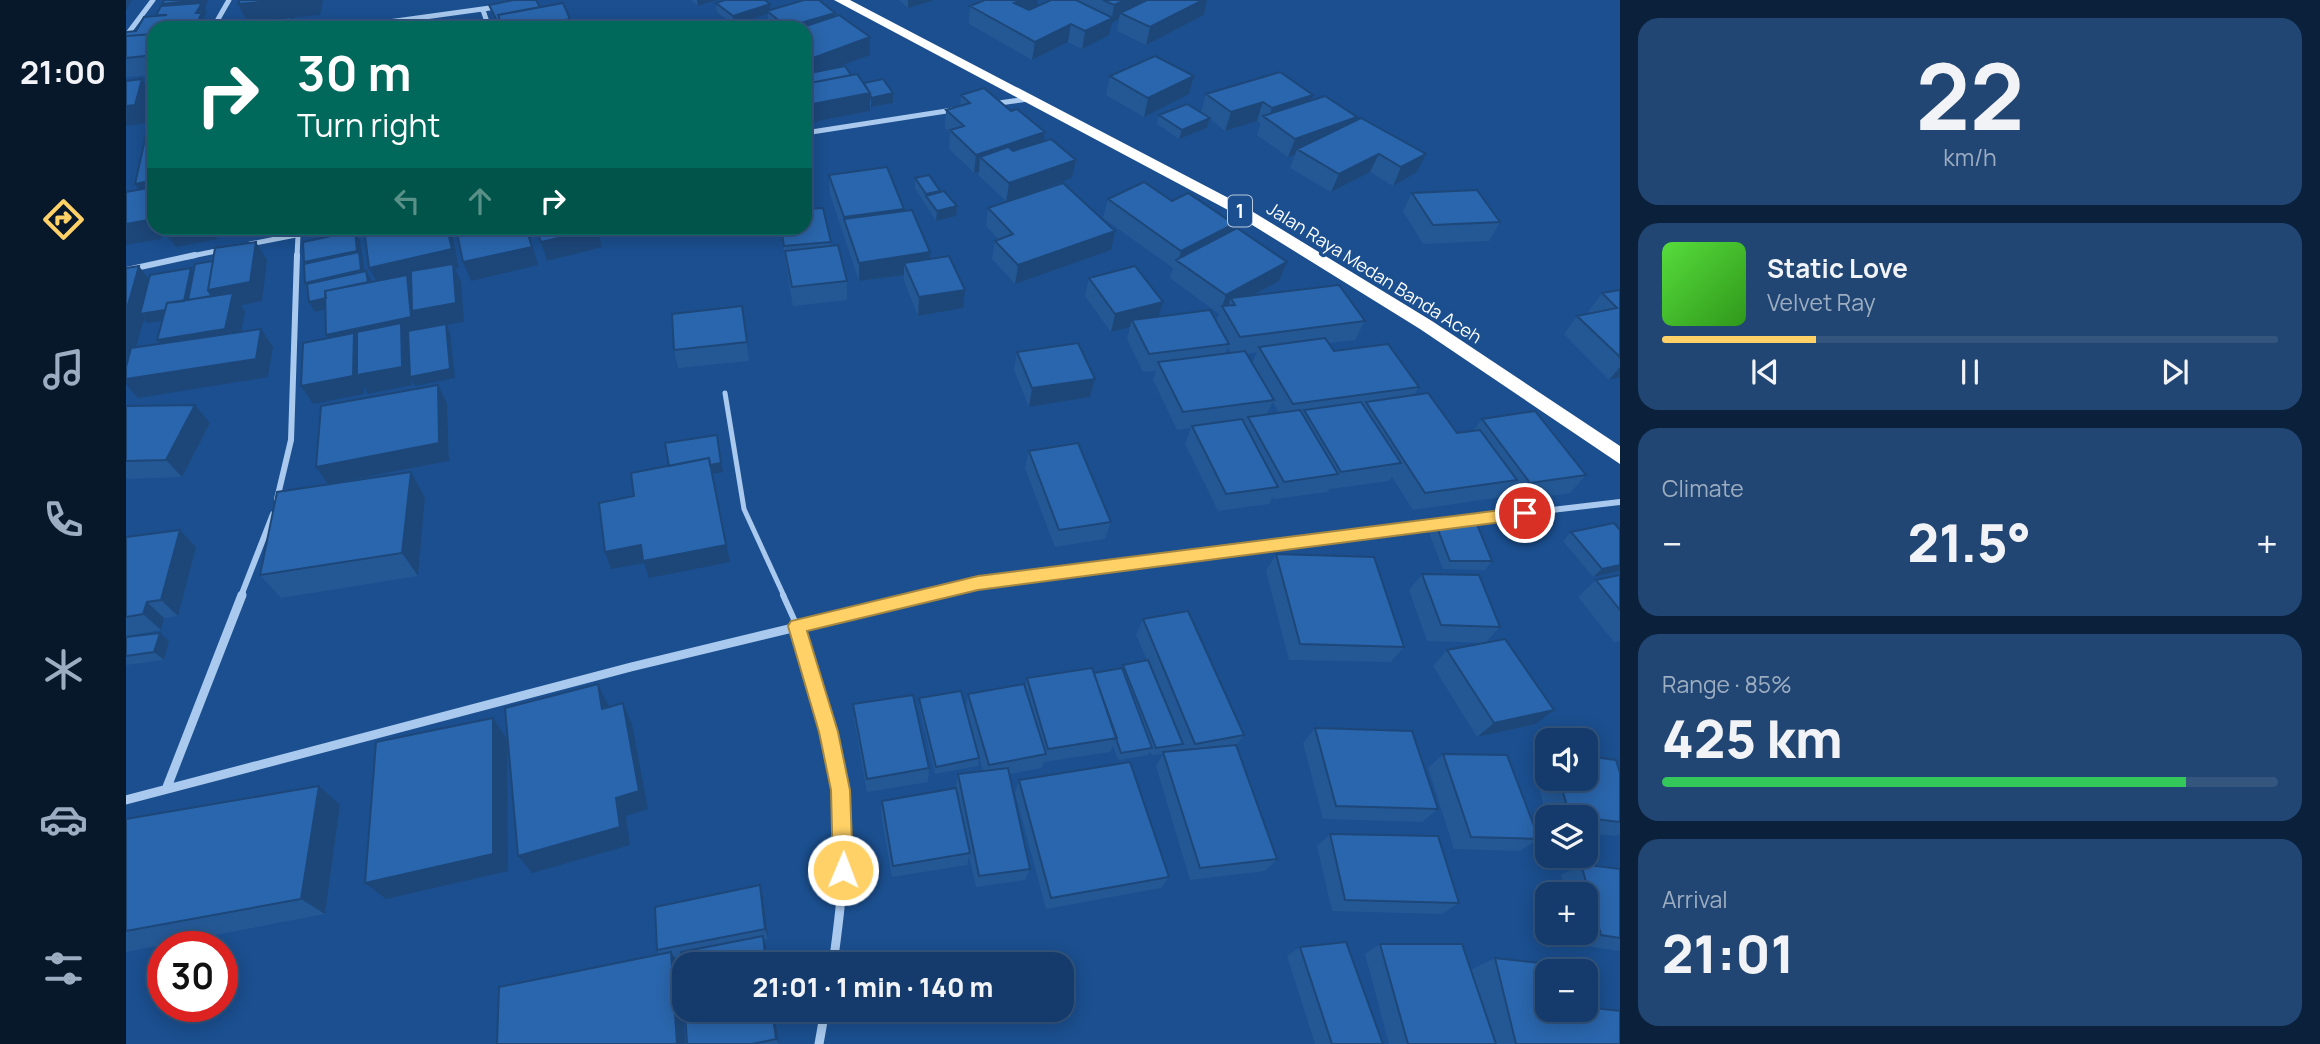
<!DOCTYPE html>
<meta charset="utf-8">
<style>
:root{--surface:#143b6b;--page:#214673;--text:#f1f3f6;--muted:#9dadc1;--line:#33557e;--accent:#ffd166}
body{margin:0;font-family:Manrope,sans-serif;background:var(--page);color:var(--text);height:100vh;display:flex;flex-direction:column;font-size:26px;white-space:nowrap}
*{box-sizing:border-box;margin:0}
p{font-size:23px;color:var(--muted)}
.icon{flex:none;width:38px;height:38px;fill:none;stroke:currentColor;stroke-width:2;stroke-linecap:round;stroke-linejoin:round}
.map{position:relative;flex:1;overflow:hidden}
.sheet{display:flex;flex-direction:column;gap:18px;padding:18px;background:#0b203b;width:700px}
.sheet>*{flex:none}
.guide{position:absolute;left:21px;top:21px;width:665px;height:214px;border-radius:21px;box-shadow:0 4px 18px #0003,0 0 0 2px var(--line);background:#00695c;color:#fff;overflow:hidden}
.controls{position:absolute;left:1409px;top:728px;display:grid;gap:14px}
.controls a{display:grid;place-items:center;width:63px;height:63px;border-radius:14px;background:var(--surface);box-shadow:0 4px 18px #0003,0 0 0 2px var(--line);font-size:35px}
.speed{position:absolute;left:21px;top:931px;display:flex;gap:14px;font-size:35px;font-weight:700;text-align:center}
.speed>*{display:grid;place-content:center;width:91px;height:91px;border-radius:50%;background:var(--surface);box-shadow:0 4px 18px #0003,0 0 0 2px var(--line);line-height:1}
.speed .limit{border:10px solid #d22;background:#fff;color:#111}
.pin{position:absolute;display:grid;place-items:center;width:60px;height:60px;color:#fff;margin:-30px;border:4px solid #fff;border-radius:50%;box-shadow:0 2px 7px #0007}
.me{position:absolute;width:77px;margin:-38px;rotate:1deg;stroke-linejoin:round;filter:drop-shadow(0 0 5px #0008)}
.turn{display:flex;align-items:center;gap:24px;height:147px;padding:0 35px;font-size:32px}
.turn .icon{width:91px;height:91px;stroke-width:2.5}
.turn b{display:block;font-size:49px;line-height:60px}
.lanes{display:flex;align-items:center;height:66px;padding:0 35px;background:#0003;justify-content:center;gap:35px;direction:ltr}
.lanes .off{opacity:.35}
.big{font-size:52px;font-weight:800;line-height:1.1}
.sheet .widget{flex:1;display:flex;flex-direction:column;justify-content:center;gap:10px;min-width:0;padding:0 24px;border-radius:21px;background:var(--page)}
.sheet .dial{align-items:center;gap:0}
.dial b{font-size:91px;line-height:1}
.song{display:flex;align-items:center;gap:21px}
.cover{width:84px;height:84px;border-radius:10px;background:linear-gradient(135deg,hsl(110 70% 55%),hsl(110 70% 35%))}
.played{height:7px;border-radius:4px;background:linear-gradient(90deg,var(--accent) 25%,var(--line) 25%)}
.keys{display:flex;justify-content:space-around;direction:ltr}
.heat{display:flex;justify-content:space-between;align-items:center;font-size:38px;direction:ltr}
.charge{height:10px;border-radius:5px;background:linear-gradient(90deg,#34c759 85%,var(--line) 0)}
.trip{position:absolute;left:546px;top:952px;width:402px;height:70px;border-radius:21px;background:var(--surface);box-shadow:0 4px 18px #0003,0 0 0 2px var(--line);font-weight:800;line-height:70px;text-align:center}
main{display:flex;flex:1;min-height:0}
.tab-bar{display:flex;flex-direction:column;width:126px;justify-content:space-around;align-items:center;background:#08182b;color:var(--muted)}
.tab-bar .icon{width:49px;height:49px}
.tab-bar .on{color:var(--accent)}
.tab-bar b{font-size:32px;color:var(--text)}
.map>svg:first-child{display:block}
</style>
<main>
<nav class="tab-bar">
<b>21:00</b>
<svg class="icon on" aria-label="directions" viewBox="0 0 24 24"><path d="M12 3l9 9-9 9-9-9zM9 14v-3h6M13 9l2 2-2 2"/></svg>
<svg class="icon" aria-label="music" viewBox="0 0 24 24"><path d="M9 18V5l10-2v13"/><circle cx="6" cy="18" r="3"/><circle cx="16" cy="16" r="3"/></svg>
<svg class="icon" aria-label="phone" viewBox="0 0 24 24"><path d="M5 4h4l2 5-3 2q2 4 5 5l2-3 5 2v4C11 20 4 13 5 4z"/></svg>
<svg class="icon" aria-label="climate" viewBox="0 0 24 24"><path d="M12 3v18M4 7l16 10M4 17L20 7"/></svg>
<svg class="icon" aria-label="car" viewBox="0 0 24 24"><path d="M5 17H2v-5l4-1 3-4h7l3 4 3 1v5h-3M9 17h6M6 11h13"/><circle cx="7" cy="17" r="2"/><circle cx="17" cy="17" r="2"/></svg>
<svg class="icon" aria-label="filters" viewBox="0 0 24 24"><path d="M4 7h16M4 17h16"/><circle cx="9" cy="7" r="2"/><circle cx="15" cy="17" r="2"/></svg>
</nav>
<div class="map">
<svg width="1494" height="1044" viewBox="0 0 1494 1044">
<rect width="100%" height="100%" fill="#1b4f8f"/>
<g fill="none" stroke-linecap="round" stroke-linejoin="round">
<path stroke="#a9c9ee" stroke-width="5" d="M599,393l19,116 40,87"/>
<path stroke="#a9c9ee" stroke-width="6" d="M657,595l14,31"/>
<path stroke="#a9c9ee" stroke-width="5" d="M357,10l6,18
M87,28l16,-28
M219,28l152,-21
M0,36l27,-36
M866,104l36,-5
M679,133l148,-23
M124,244l82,-16
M61,257l34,-7
M171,257l1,-22"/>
<path stroke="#a9c9ee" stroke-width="6" d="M0,270l69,-15
M151,499l14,-59 6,-185
M115,596l32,-82
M797,596l55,-13 301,-41 341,-40"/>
<path stroke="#a9c9ee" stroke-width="9" d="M671,626c17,55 37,109 44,166 7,57 0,115 -8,172
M41,787l75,-192
M0,800l505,-133 299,-72
M693,1044l6,-34"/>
<path fill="#fff" fill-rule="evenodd" d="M708,0h16l390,204 192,117 188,125v18l-200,-135 -192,-119z"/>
</g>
<path fill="#245895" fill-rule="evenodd" d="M38,0h44l-3,9 2,3 -3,5 3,5 -3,6h-50v47l-28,2v-45l10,-1 21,-15 -1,-1 7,-9 -1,-2z
M565,0h26l-19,6z
M773,0h33v1l-24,7z
M951,0h130l-3,15 -58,30 -29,-14 2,-12 -7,4 -3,12 -27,14 -14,-7 -36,18 -63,-36 1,-18h68z
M590,3l54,1v6l65,3v3l35,21v18l-36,13 17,7 42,28 -22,4 -1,-1v5l-57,11 -8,-14v-80h-37v-14l-34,11 -17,-13z
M363,5l51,2 30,12 2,9h-73l-7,-14z
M984,76h84l-5,18 -45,23 -38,-22z
M1080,94l107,1 -2,5 45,20 61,52 -24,14 -23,-14 -39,20 -41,-24 5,-13 -7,2 -31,-22 4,-12 -4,-2 -32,10 -15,-12 -3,9 -28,11 -22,-15 2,-9 47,1 -5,-4z
M835,95l115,65 -4,18 -48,18 87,54 -96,34 -23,-25 3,-18 3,-2 -12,-13 2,-18 18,-7 -28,-26 1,-3 -5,1 -25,-24 1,-16 -5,-5 1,-18 14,-4z
M703,175l75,36 26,41v7l33,49 -45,8 -14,-35v-6l-45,6 -29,-87z
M789,178l25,13v1l17,14 -1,10 -20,5 -21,-33z
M1286,193l88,29 -11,19 -66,3 -20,-33z
M982,199l126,25 -2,7 47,50 -26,14 112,26 -10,19 -26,3 5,8 85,36 -5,8 43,38 16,-2 9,-12 104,56 -16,18 -55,8 -7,-10 -6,6 -89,13 -21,-33 -3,4 -58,8 -1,-1 -2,4 -53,7 -2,-2 -4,7 -51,7 -33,-67 6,-16 -14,2 -24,-50 3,-9 -13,1 -16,-33 3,-12 -19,5 -26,-36 4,-18 74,24 -4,15 57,4 3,-7 -49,-36 3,-10 -70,-50zM1102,347l3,6h-6zM1131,352l-5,11 -5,-9zM1147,402l6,11 -13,2z
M654,228h25l26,14v4l16,35v19l-54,6z
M1494,290v87l-11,3 -45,-46 13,-18 13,-3 -2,-1 14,-19z
M616,306l7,55 -71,7 -4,-18z
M891,352l73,45 -61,10 -15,-37z
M321,403l2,58 -116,22 78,-11 14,25 -7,79 -137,22 -21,-23 68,-91z
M0,406l84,17 -28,54 -56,2z
M903,451l82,71 -6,17 -50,8 -30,-79z
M1309,522l57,39 -7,9 -42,-1 -15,-39z
M1445,532l49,39 -27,6 -30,-36z
M0,537l70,10 -18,69 -14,2 -3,12 -35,6z
M1150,554l128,93 -13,15 -102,-2 -23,-89z
M1296,574l78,53 -15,16 -58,-2 -18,-51z
M1494,575v66l-6,1 -36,-45 18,-17z
M1017,619l101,116 -8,11 41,113 -12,12 -75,9 -34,-114 7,-12 -11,1 -2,-4 -2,4 -30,5 -5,-14 -3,6 -66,10 -2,6 -33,6 21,95 -5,11 -49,7 -7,-31 -2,9 -75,12 -11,-63 1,-13 76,-3 -2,-11 2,-13 25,-3 -17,-62 2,-15 57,-6 2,-10 67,-5 27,-5 2,-3 24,-5 -11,-25z
M0,637l43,4 -5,19 -38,5z
M1321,650l89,74 -59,13 -44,-71z
M793,698l60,60 -1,8 -43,8 -16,-69z
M727,704l76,64 -1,14 -61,10 -13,-73z
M1189,728l123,81 -16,13 -99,-3 -20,-76z
M1317,754l96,85 -19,12 -66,-2 -26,-81z
M1421,756v23h39l34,-6v61l-5,2 -29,-3v-16h-39l-14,-51z
M893,780l150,97 -8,11 -115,21 -31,-116z
M214,805l-15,109 -199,38v-133z
M1204,834l129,69 -17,11 -110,-3 -15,-65z
M1455,864l39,5v82l-41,-6 -3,-12h10v-39h-20l-5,-19z
M634,885l3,11 5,43 -4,1 2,6 2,18h-84l-3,-7 -6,1 5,8 -20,-11 -3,-5z
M1254,944l91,26 24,-12 52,52 73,34h-231l-24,-90z
M1174,947l83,97h-68l-28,-88z
M559,1010h89l5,34h-92z"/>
<path fill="#1d4779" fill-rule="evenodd" d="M0,0h6l-6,10z
M74,0h8l-3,9 2,3 -3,5 3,5 -3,6h-8l-1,-2 -28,-13 -5,-9z
M157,0h40l-3,15 -29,3 5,10h-5v-10l-44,4 -9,-18z
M571,0h20l-19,6z
M782,0h24v1l-24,7z
M873,0h39l-1,9 -24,12z
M999,0h32l-37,13 -1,6 -7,4 -3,12 -27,14 3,-18 27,-13 2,-13z
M1077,0h4l-3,15 -58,30 4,-18z
M644,4l1,9 -4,-2 1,3 -34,11 -1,-9z
M709,13v17l-30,-2h-18v-1z
M444,19l2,9h-49z
M374,20l2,8h-3l-2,-7z
M945,24l-3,18 -36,18 3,-18z
M744,37v18l-65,24v-18z
M1068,76l-5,18 -45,23 4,-19z
M16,79l11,18 1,8 -2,-3 -5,21 -21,3v-20z
M744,93v18l-57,11v-18z
M767,93v10l-22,4v-9z
M1187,95l-7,18 -38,6 4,-11z
M1137,102l-6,19 -32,10 6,-19z
M1231,117l-8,19 -52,13 -2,6 -7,2 7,-18z
M1084,118l-3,10 -28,11 3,-9z
M919,132l-3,19 -62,6 -1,15 -5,1 2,-18z
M1253,154l-9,18 -39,20 8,-18z
M1300,154l-9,18 -24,14 8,-19z
M950,160l-4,18 -66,24 3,-19z
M28,180v48h9l-2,11 -35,6v-21l22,-22 -13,-18z
M831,206l-1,10 -20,5 1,-10z
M778,209l-1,18 -59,-7v-3z
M1108,224l-6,19 -50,18 3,-10z
M85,228h6v11l-41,8 -7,-9z
M321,228h4l8,40 -4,1 6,13 3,40 -17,3 3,8 5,45 -40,8 -4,-6 1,5 -44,9 -4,-7v7l-51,10 -12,-18 36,-33 -11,-18 53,-49 -10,-18zM327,269l-37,24 -7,-14z
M401,228l11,37 -67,16 -8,-19z
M471,229l5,18 -55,14 -6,-19z
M229,231l5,10 6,39 -55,12 -6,-9 5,-11 -6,-10z
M989,231l-4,19 -96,34 3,-19z
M130,242l11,18 -5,41 -21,4 4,7 -7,36 -66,11 -15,-19 32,-23 -42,6 -3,-4 -12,43 -6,1v-51l13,-46 14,19 38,-17 17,22z
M804,252l-1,19 -25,-8v12l-45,6v-18z
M1161,262l-8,19 -44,24 -4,-7 -4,11 -5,-3 4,-11z
M240,271l5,9 3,17 -59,15 -6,-10z
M839,290l-2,18 -45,8 1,-19z
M1037,302l-5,18h-26l-2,7 -19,5 4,-18z
M135,329l12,18 -5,30 -130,21 -12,-14v-5z
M1494,367v10l-11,3z
M969,379l-5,18 -61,10 3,-19z
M312,385l9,18 2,58 -121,23 -12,-17z
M69,405l15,18 -28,54 -16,-17z
M591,435l6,37 -11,2 18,88 -81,16 -5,-15 -33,6 -6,-17z
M285,472l14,25 -7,79 -16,-23z
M54,530l16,17 -18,69 -17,-16z
M1494,565v6l-27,6 9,-8z
M21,602l17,16 -3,12 -18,-16z
M34,633l9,8 -5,19 -10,-8z
M472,684l10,21 4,24 -10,-20z
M497,703l9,21 16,85 -22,7 4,29 -98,28 -14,-17z
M1428,710l-18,14 -59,13 17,-14z
M367,718l14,21 1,132 -122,28 -21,-16z
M193,786l21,19 -15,109 -24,-15z
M634,885l3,11 5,43 -3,-10z
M637,936l3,10 2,18h-2z
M545,952l9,14 5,78h-8z
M646,1010h2l5,34 -3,-5z"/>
<path fill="#2a66ad" stroke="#1d4779" stroke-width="2" d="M38,0h36l-38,4z
M114,0h43l-45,4z
M388,0h22l4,7 -42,8 2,5 -3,1 -8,-16z
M599,0h40l5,4 -37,12 -17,-13z
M678,0h15l16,13 -48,14 -20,-16z
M859,0h36l-7,3 15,7 22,-10h25l37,18 -28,13 -14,-7 -36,18 -65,-36z
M977,0h22l-11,5z
M1021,0h56l-53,27 -30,-14z
M76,3l-6,10h6l-7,13 -15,1 -1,1h-25v6l-28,2v-4l10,-1 8,-14 23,-2h-11l5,-9z
M437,3l7,16 -47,9h-20l-5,-13z
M713,15l31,22 -65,24v-33h-5z
M165,17v11h-63v-1z
M28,34v21l-28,3v-22z
M1029,56l39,20 -46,22 -38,-22z
M719,66l6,9 -46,9v-10z
M1154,72l33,23 -41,13 -9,-6 -32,10 -25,-18z
M731,74l13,19 -57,11 -8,-12v-8z
M16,79l-7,26 -9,1v-25z
M757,79l10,14 -22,5 -1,-5 -6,-10z
M858,88l27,23 6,-2 28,23 -69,23 -26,-25 14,-4 -18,-16 24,-7 -9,-8z
M1199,96l32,21 -62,22 -32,-23z
M27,104l1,76 -19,4z
M1061,104l23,14 -28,12 -23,-15z
M1235,118l65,36 -25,13 -22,-13 -40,20 -42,-25z
M925,139l25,21 -67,23 -29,-26 28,-10 5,4z
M761,167l17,42 -60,8 -15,-42z
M803,175l11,16 -14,3 -11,-16z
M1018,182l28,19 16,-8 46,31 -53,27 -73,-52z
M937,183l52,48 -97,34 -23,-24 18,-7 -25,-26z
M28,187l-6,33 -22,4v-32z
M1351,190l23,32 -67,3 -21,-32z
M818,191l13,15 -20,5 -11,-15z
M697,208l8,34 -47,4 -3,-18h24v-19z
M786,210l18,42 -71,11 -15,-44z
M44,228h41v1l-42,9z
M238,228h83l5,21 -83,19z
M330,228h70l6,19 -69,15z
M410,228h61v1l-56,13z
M1111,228l50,34 -61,33 -50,-35z
M229,231l2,20 -53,11 -1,-20z
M130,242l-6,40 -42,8 7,-42z
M712,245l9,36 -55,6 -7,-36z
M233,252l2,18 -56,13 -1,-19z
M823,256l16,34 -46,7 -15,-34z
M87,261l-5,29 3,5v1l-23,4 7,-36z
M327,264l3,39 -44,8 -1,-40z
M13,266l-13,46v-44z
M1009,266l28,36 -48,12 -26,-36z
M65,268l-7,33 -17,2 -2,7 -25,4 10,-39z
M240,271l2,11 -43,9 1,7 -17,4 -2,-18z
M281,275l4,42 -85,18 -1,-44z
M1213,285l26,36 -125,16 -18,-31 13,-1 -4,-7z
M1494,290v67l-43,-41 40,-8 -15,-15z
M107,293l-8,36 -68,11 10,-37z
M616,306l5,36 -73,8 -2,-36z
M1084,310l19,34 -80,10 -17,-34z
M275,323l1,44 -45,8v-43z
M320,324l4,45 -40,8 -2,-46z
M135,329l-5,30 -130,20v-12l5,-19z
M228,333l-1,43 -52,10 2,-43z
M1199,338l9,13 54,-7 31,43 -126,17 -34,-57z
M952,343l17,36 -63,9 -15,-36z
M1119,351l29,49 -91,12 -25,-50z
M312,385l1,58 -123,24 5,-61z
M1302,393l29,40 23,-3 37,50 -92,13 -59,-91z
M1235,402l40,61 -60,9 -37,-62z
M69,405l-29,55 -40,1v-55z
M1174,410l38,64 -54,8 -36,-65z
M1409,411l51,64 -56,8 -48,-64z
M1116,419l36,68 -52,7 -34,-68z
M591,435l4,28 -11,2 -1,-7 -40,8 -4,-23z
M952,443l33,79 -52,8 -30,-79z
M583,458l17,87 -83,16 -2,-16 -36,7 -6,-49 35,-7 -3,-23z
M285,472l-9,81 -142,22 17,-83z
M1309,522h41l16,39h-42z
M1488,523l6,7v35l-18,4 -31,-37z
M54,530l-19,70 -14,2 -4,12 -17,3v-80z
M1150,554l98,3 30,90 -104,-3z
M1296,574l57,1 21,52 -59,-2z
M1494,575v35l-24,-30z
M1062,611l56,124 -49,9 -52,-125z
M34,633l-6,19 -28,4v-19z
M1379,639l49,71 -60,13 -47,-73z
M1022,660l35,84 -27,4 -33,-83z
M966,668l25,70 -69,11 -21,-71z
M996,668l30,80 -31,5 -27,-80z
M472,684l4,25 21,-6 16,88 -23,7 4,29 -102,29 -13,-148z
M898,684l22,70 -57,11 -21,-71z
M835,691l18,67 -43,9 -17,-69z
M787,695l16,73 -62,11 -14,-75z
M367,718v136l-128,29 11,-141z
M1189,728l97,3 26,78 -102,-3z
M1110,745l41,114 -77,9 -37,-116z
M1317,754l64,1 32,84 -68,-2z
M1460,756l30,4 4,13v49l-50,-6 -11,-37h27z
M1004,762l39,115 -118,21 -32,-118z
M882,768l22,101 -51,7 -21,-102z
M193,786l-18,113 -175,32v-112z
M830,788l14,65 -77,13 -11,-65z
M1204,834l108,2 21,67 -114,-3z
M1455,864l39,5v69l-19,-3z
M634,885l5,44 -108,21 -2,-43z
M637,936l3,28h-82v35l-3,-47z
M1220,942l37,102h-51l-32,-97z
M1254,944h82l34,100h-88z
M545,952l6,92h-180l2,-57z
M1369,958l73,8 1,5h-22v39h39v-3l34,4v33h-104z
M559,1010h87l4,29 -24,5h-65z"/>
<path fill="#ffd166" stroke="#a68842" stroke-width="2" d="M1399,507l8,6 -8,6 -547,71 -171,41 31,101 12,58 3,80 -3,7 -7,3 -7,-3 -3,-7 -2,-80 -12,-58 -31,-106 3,-5 187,-45z"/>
<g text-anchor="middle" stroke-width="7" stroke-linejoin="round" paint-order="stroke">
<g font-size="18" fill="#fff" stroke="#1b4f8f">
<text transform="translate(1248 273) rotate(32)" y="6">Jalan Raya Medan Banda Aceh</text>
</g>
<rect fill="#1b4f8f" stroke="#bbcadd" stroke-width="2" x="1102" y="195.5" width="24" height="31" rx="5"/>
<g font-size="19" font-weight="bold" fill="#fff">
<text x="1114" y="218">1</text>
</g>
</g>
</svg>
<div class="controls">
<a><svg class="icon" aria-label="sound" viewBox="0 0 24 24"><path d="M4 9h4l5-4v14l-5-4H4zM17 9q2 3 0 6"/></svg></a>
<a><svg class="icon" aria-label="layers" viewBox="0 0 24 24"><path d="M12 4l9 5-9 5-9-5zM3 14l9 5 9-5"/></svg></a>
<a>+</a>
<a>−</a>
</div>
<div class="speed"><div class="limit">30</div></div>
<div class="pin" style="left:1399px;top:513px;background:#d93025"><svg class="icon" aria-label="arrive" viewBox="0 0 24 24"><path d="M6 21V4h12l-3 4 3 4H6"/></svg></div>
<svg class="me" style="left:717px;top:870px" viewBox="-20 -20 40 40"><circle r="17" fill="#ffd166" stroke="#fff" stroke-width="3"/><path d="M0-11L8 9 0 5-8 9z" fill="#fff"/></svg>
<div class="trip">21:01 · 1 min · 140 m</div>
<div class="guide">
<div class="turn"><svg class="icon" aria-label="right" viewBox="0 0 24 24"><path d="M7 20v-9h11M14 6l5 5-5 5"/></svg><div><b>30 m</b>Turn right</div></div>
<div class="lanes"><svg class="icon off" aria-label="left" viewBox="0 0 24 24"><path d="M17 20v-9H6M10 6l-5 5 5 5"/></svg><svg class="icon off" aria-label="ahead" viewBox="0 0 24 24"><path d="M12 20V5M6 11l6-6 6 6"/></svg><svg class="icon" aria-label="right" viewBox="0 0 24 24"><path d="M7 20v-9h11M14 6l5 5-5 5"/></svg></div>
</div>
</div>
<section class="sheet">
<div class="widget dial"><b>22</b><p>km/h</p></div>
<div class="widget">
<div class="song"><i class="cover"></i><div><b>Static Love</b><p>Velvet Ray</p></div></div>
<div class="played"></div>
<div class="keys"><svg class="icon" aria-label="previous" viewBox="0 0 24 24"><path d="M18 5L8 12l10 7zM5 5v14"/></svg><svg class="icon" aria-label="pause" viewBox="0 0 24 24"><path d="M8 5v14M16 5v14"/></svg><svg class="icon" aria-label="next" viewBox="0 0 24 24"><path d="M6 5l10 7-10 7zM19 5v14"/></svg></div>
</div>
<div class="widget"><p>Climate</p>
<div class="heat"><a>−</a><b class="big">21.5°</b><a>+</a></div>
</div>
<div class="widget"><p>Range · 85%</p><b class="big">425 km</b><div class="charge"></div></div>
<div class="widget"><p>Arrival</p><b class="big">21:01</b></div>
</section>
</main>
